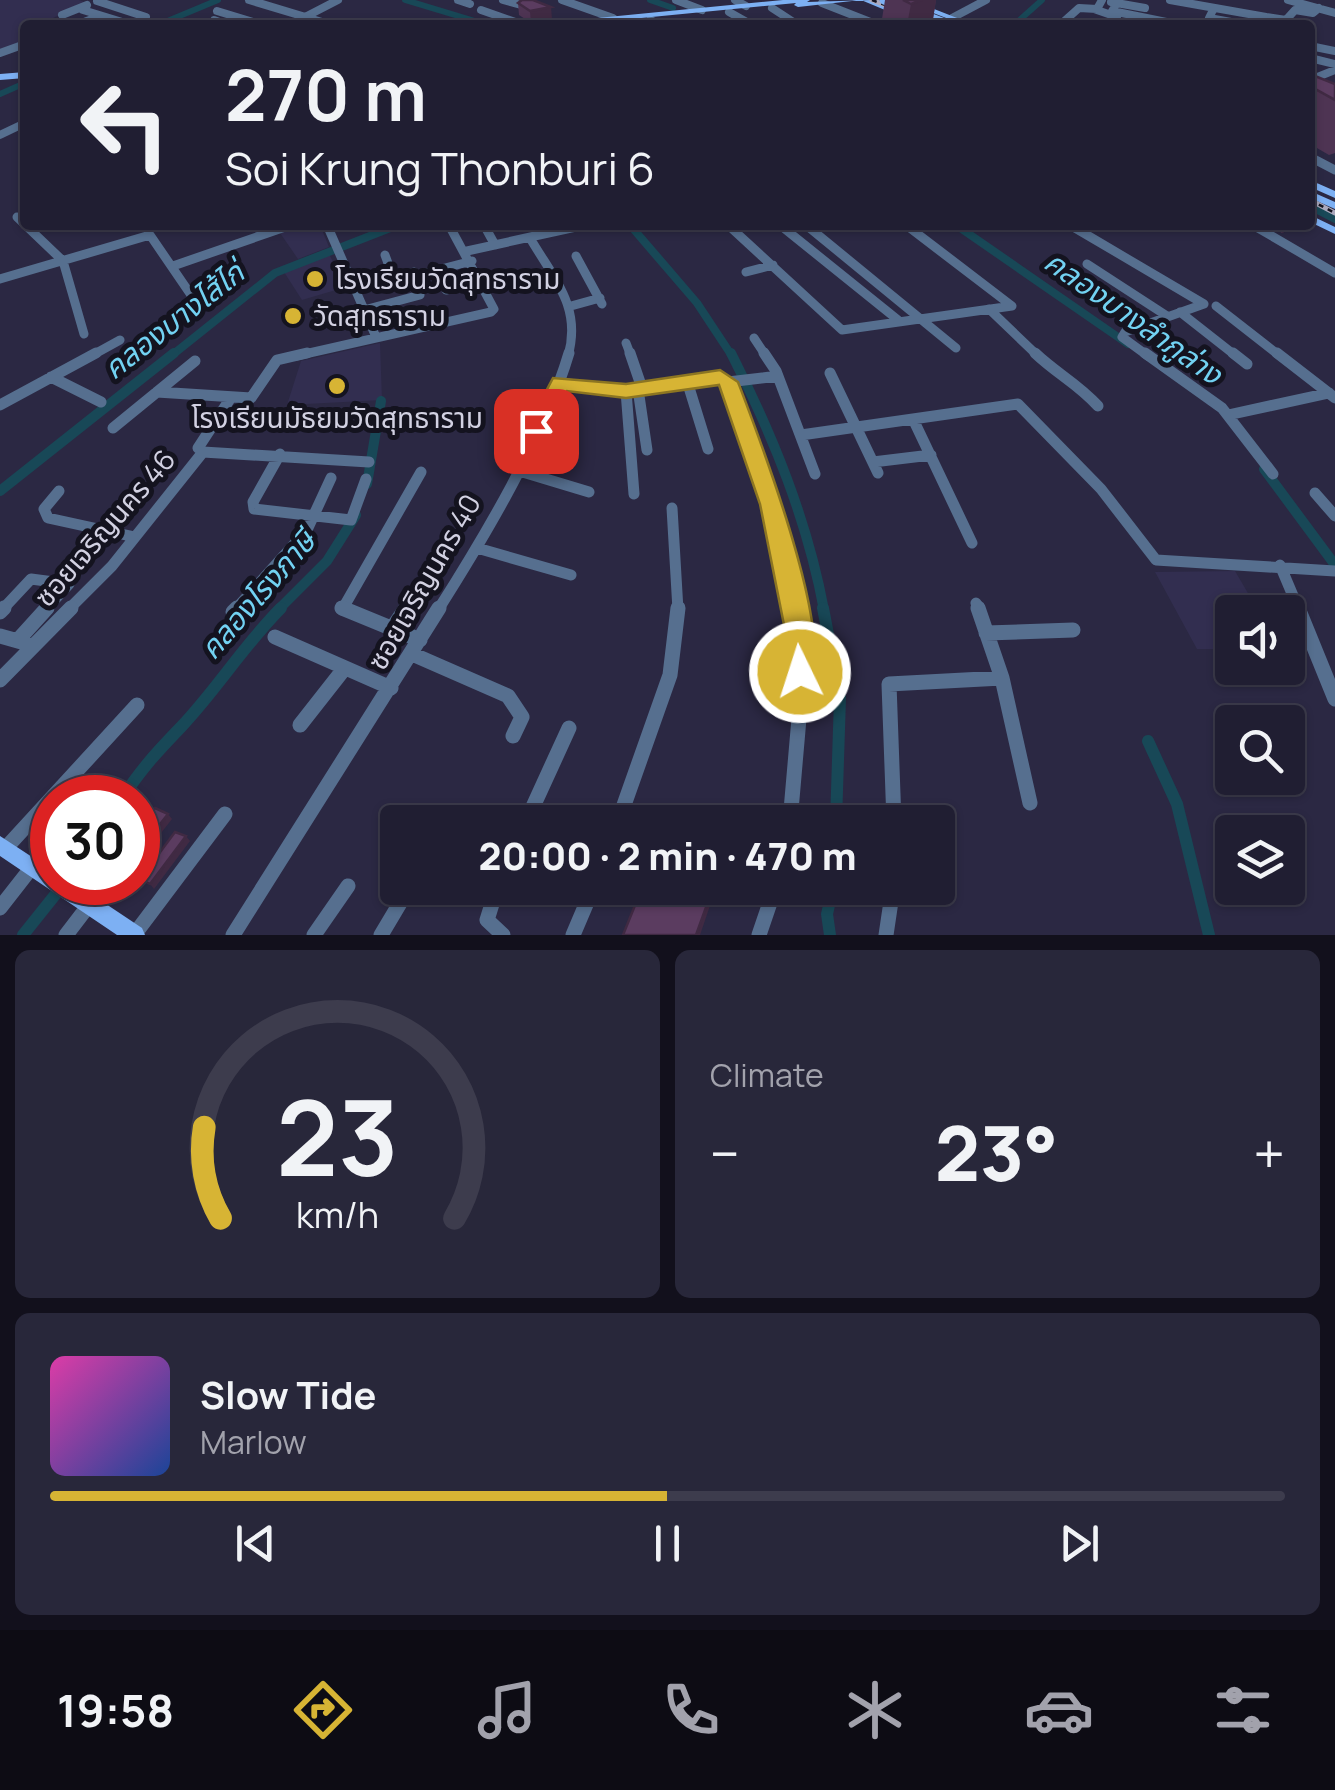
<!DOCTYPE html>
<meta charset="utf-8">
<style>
:root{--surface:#201e32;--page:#28273a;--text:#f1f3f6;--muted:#a2a2ac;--line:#3d3c4d;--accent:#d7b434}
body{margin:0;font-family:Manrope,"Noto Sans Thai",sans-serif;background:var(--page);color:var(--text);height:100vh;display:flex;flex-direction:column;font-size:38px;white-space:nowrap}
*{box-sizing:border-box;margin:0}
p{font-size:32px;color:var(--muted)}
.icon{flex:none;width:55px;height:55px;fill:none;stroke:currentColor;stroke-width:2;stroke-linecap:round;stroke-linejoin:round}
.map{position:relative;height:935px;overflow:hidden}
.details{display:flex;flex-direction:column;gap:15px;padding:15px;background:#12101c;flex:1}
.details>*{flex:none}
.top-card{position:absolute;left:20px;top:20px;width:1295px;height:210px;border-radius:10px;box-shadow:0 2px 8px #0004,0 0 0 2px var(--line);background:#201e32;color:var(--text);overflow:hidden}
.tools{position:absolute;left:1215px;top:595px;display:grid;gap:20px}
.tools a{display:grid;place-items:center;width:90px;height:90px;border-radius:10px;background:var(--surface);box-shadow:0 2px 8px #0004,0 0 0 2px var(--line);font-size:50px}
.speed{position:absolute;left:30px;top:775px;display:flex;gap:20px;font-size:50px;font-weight:700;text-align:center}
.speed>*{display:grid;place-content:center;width:130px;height:130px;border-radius:50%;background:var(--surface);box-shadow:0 2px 8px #0004,0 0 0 2px var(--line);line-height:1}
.speed .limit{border:15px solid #d22;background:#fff;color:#111}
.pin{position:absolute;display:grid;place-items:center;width:85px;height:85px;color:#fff;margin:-42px;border-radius:20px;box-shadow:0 5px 15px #0006}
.me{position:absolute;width:110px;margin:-55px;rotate:356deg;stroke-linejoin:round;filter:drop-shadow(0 0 8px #0008)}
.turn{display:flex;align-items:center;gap:35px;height:210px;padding:0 40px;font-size:45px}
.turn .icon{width:130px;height:130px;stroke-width:2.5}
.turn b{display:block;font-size:70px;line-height:85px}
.big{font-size:75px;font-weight:800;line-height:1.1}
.details .widget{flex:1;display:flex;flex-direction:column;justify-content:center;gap:15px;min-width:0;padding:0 35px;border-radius:15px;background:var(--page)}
.details .dial{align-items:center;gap:0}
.dial svg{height:260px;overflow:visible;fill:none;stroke:var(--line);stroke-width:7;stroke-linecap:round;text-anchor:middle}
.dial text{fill:var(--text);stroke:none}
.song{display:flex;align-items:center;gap:30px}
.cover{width:120px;height:120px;border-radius:15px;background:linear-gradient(135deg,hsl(320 70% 55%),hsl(220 70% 35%))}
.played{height:10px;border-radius:5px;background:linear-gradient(90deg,var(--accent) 50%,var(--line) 50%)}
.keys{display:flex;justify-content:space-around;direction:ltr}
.heat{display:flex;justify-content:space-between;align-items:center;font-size:55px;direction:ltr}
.details .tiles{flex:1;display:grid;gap:15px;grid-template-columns:1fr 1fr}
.widget:last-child{grid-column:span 2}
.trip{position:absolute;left:380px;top:805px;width:575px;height:100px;border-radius:10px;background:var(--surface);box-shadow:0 2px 8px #0004,0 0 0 2px var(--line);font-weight:800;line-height:100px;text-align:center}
.tab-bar{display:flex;height:160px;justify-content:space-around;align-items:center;background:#0d0c14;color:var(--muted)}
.tab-bar .icon{width:70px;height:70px}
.tab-bar .active{color:var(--accent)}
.tab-bar b{font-size:45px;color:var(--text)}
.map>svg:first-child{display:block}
</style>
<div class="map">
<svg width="1335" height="935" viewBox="0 0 1335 935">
<rect width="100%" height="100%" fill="#2b2843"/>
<path fill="#322e50" d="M0,0h79l8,3 -50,22h-12v18l-25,10z
M293,225h27l9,22 -31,12 -20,-29z
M329,254l17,33 -44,13 -18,-28z
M380,343l2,57 -95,5 14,-44z
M1235,571l24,41h-27v23h-16l8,14h-27l-42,-77z"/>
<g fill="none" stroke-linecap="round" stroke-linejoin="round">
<path stroke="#184857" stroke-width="6" d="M405,0l83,25
M650,0l23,8
M158,25l60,-25
M1014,25l28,-25
M0,94l25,-11"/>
<path stroke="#184857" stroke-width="8" d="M1310,206l25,13
M630,225l67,78 35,53
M956,225l172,119
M171,356l104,-83 123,-48"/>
<path stroke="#184857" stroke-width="10" d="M731,353c42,83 76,166 93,257
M1264,469l71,96
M367,484l14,-83
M0,491l174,-138
M278,610l49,-49 29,-46"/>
<path stroke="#184857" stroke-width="12" d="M823,608l17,90 -4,124
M1148,741l29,63 32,131
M122,798c21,-31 34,-45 59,-71 36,-38 63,-82 100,-119
M23,935l40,-50
M830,935l-3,-21 6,-26"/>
<path stroke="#566f8f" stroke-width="8" d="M249,0l83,25
M458,0l12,4
M503,0l18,5
M562,0l51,18
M676,0l26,10
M735,0l11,6
M1170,0l96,17 1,8
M1288,0l47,13
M97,1l49,16
M1111,2l34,6
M822,3l56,22
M1117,3l-5,8 69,14
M772,8l26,17
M1214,8l-5,10 22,4
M1094,9l23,8
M83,10l49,15
M481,10l43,15
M217,11l46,14
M729,12l23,13
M62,15l25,-10
M305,17l33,-17
M1266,17l20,3 9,-10 18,3 6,-5
M952,18l34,-18
M214,20l14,5
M650,20l11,5
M76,25l24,-9
M1060,25l19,-17 18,1 5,-9
M1310,46l25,5
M0,53l25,-9
M1310,58l25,6
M1310,80l25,-10
M0,135l25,-12"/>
<path stroke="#566f8f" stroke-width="9" d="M1310,157l25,13
M17,217l46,44 21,73
M327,225l49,112
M484,225l11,20
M728,225l114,105 170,-24 -106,-81
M780,225l118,95
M806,225l150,123
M1070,225l134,79
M1253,225l82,48
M964,226l5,-1
M530,238c24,41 52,69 38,118
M467,251l118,-26
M385,255l8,22
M576,256l26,48
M1087,264l80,52
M173,266l118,-41
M746,272l27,-7
M422,274l50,-13
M1062,277l80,48
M0,279l150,-44 41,60
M352,287l62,-15
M446,290l36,-8
M571,306l29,-8
M1216,306l64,50
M989,309l49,47
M364,310l56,-15
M1180,312l56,44
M754,338l12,18
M626,343l5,13
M91,356l29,-16
M296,356l195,-44 3,-3 -45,-84
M1148,356l-26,-19 3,-5 79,-28"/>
<path stroke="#566f8f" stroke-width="11" d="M630,353l12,35
M764,353l12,18 39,103
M1035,353c22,21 42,30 63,53
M1145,353l77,55 51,66
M1233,353l14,11
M1277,353l58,45
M830,373l48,100
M51,377l50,25
M687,381l21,68
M728,382l36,109 28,119
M560,383l66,8 95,-14 7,5 50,-6
M638,389l9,61
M626,391l8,103
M157,392l94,6 26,-38 30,-7
M0,405l96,-52
M1228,415l101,-22
M913,419l59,124
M113,428l82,-67
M801,435l217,-31 83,85 55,71 179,11
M203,452l166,10
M280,454l-27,48 1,7 97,11 15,-41
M873,462l58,-7
M516,470l73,22
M59,491l-15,18 4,9 87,19
M1315,493l20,23
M672,508l6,102
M477,548l94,27
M1280,565l19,45
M976,603l3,7
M2,610l29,-31 38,5 -24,26
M68,610l44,-44 91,-114 -5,-4 32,-49
M235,610l72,-80 24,-52
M342,610l79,-138
M404,610l27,-41
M438,610c47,-74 106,-173 131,-257"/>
<path stroke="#566f8f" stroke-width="15" d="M342,608l78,32
M978,608l24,70 28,125
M1298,608l37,91
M0,612l4,-4
M233,612l4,-4
M391,630l15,-22
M986,633l87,-3
M0,636l25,7
M275,637l116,51
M18,640l29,-32
M412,654l96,42 14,21 -9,19
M0,680l71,-72
M300,725l44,-56
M526,822l43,-94
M618,822l52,-147 8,-67
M790,822l10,-115 -9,-99
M894,822l-5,-138 113,-6
M5,849l132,-144
M497,888l-10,32 16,15
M0,908l32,-41
M66,935l23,-30
M134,935l91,-121
M233,935l206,-327
M314,935l34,-49
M381,935l28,-47
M573,935l20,-47
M759,935l16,-47
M886,935l7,-47"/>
<path fill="#7db0f3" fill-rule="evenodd" d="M783,0h27l-3,2 64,-2 61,25h-11l-60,-25 -63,7 -4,-2 2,-2 -226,22h-28l4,-2z
M900,0h11l64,25h-11z
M25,72v6l-25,2v-6z
M1310,180l25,11v7l-25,-11z
M1310,191l25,11v7l-25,-11z
M1310,215l25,12v7l-25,-12z
M0,836l52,34v12h21l69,46 3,7h-28l-117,-79z"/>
<g stroke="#aaa8bc" stroke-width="5">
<path id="rail" d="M872,0l65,25
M1310,200l25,13"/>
</g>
<use href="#rail" stroke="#14131f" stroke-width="2.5" stroke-dasharray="5" stroke-linecap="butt"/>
<path stroke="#7db0f3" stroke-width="9" d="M884,0l66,25"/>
</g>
<path fill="#4e3453" d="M885,0h51l-4,25h-51z
M518,3l34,16 -21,4 -12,-8z
M1310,74l25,10v69l-6,2 -19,-11z
M1267,225h28l-2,3 -11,5z"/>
<path fill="#402a43" d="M922,0h14l-4,25h-25l4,-21z
M551,7l1,12 -21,4 -1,-12z
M1318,182l-8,15v-12z
M1286,225h9l-2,3 -11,5z
M168,814l4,5 -32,41 -2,-3v-5z
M186,836l4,5 -36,48 -4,-5z
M713,888h3l-16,47h-4z"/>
<path fill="#5b3c60" stroke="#402a43" stroke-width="2.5" d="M522,0h11l18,7 -21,4 -12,-8z
M903,0h19l-11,4z
M1310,74l25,10v16l-25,-14z
M155,808l13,6 -30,38v-22z
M175,832l11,4 -36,48 -12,-6v-22l14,7z
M642,888h71l-17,47h-73z"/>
<path fill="#d7b434" stroke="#8c7522" stroke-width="2.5" d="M720,370l18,12c21,55 96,249 72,299h-19l-5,-46 -26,-131 -41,-119 -93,13 -59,-7 -23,46 -8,2 -11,-8 28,-53 73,6z"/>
<g fill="#d7b434" stroke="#14131f" stroke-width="4">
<circle cx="315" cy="279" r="10"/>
<circle cx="293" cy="316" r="10"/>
<circle cx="337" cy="386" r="10"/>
</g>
<g text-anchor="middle" stroke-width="10" stroke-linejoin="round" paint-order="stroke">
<g font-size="28" fill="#d2d1e2" stroke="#14131f" text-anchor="start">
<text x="335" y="289">โรงเรียนวัดสุทธาราม</text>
<text x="313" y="326">วัดสุทธาราม</text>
<text x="337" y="428" text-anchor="middle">โรงเรียนมัธยมวัดสุทธาราม</text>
</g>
<g font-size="28" fill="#d2d1e2" stroke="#14131f">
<text transform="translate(105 528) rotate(-49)" y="10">ซอยเจริญนคร 46</text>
<text transform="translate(424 582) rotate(-60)" y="10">ซอยเจริญนคร 40</text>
</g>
<g font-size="30" font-style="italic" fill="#72d2f2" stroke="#14131f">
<text transform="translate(1133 318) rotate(35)" y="10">คลองบางลำภูล่าง</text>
<text transform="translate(174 321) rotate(-38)" y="10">คลองบางไส้ไก่</text>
<text transform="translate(258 595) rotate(-49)" y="10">คลองโรงภาษี</text>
</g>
</g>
</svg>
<div class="tools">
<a><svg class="icon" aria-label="sound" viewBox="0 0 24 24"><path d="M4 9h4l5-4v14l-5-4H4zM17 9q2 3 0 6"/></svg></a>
<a><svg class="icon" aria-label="search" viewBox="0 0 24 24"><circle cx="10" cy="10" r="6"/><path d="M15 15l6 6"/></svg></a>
<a><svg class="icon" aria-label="layers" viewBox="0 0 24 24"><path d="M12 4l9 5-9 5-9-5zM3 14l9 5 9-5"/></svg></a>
</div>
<div class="speed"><div class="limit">30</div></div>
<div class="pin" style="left:536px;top:431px;background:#d93025"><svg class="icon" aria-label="arrive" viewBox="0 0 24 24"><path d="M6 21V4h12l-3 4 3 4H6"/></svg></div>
<svg class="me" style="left:800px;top:672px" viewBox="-20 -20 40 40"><circle r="17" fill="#d7b434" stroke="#fff" stroke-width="3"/><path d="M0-11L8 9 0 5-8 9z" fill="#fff"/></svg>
<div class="trip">20:00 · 2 min · 470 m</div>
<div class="top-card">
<div class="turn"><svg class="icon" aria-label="left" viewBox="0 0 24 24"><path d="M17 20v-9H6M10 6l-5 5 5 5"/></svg><div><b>270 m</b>Soi Krung Thonburi 6</div></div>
</div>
</div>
<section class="details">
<div class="tiles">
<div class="widget dial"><svg viewBox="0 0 100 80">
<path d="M14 69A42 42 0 1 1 86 69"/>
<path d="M14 69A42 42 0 0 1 9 41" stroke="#d7b434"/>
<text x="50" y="56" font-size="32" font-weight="700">23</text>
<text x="50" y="72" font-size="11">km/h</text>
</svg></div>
<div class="widget"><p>Climate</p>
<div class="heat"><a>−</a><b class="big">23°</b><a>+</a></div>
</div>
<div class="widget">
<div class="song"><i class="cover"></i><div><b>Slow Tide</b><p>Marlow</p></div></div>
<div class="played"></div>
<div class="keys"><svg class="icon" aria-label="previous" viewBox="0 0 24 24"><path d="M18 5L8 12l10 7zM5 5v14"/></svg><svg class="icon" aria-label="pause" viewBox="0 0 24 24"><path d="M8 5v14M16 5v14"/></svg><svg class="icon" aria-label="next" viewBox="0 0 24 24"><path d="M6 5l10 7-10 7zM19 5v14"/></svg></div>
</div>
</div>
</section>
<nav class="tab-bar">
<b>19:58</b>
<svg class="icon active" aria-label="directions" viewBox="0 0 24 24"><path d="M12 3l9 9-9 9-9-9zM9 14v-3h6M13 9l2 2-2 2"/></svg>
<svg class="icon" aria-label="music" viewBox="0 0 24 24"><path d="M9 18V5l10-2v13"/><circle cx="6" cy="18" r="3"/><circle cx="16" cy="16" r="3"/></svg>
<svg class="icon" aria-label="phone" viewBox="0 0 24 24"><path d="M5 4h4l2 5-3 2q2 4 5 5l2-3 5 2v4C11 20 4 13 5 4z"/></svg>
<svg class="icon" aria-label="climate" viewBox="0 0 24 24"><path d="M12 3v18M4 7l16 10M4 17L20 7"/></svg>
<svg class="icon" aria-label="car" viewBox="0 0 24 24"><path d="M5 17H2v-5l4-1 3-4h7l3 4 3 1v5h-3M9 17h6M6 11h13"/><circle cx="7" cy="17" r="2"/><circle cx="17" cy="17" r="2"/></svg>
<svg class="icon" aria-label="filters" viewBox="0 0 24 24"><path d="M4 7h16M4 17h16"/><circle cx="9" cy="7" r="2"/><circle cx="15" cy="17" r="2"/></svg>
</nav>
